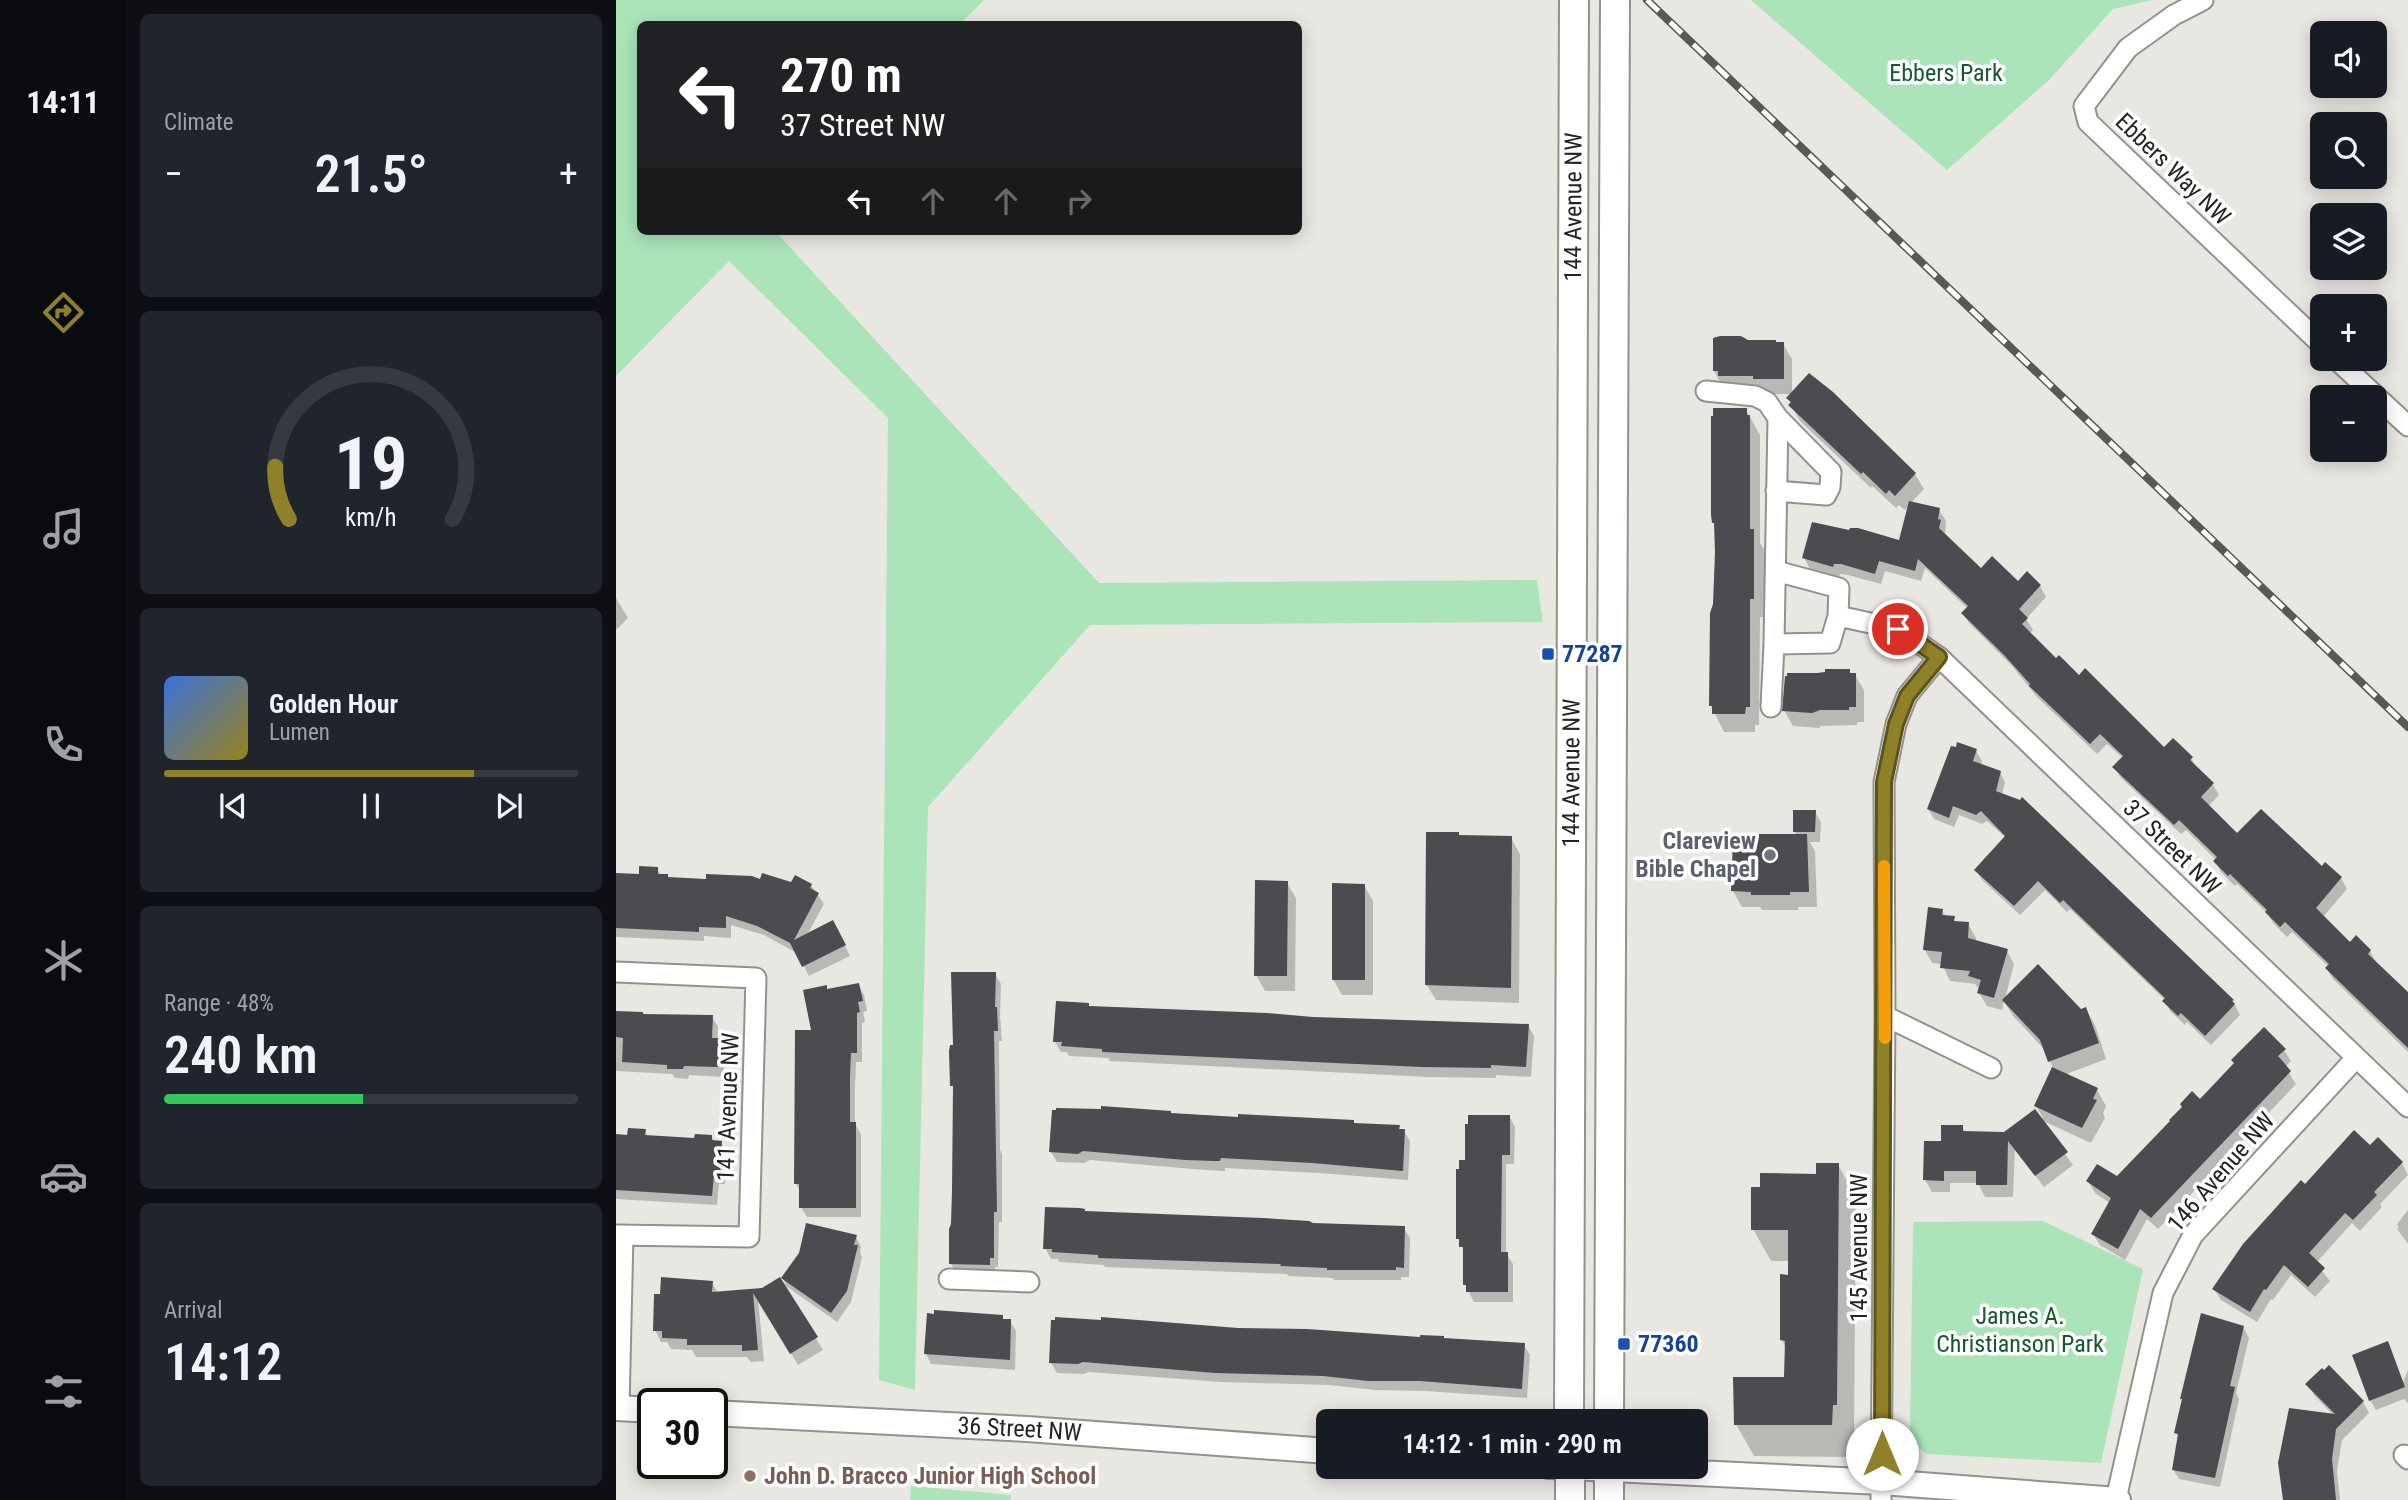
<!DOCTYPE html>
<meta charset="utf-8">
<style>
:root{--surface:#171b24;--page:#20242c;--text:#f1f3f6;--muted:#9ea1a6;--line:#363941;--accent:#8e8128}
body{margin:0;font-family:"Roboto Condensed",sans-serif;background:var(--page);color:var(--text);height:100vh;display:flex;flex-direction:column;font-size:26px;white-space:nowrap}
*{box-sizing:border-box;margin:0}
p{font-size:23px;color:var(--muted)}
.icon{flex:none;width:38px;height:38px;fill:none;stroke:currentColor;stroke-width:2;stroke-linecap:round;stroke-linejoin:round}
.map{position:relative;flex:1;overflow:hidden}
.sheet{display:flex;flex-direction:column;gap:14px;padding:14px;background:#0d0f14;width:490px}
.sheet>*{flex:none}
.hud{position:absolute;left:21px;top:21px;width:665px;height:214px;border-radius:10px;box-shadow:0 4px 18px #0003;background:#202124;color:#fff;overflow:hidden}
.controls{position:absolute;left:1694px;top:21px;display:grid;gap:14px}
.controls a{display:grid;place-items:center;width:77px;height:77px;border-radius:10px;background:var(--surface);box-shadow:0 4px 18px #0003;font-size:35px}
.speed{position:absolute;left:21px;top:1388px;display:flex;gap:14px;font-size:35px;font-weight:700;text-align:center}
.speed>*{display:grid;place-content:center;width:91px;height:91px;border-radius:50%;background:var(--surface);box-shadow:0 4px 18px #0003;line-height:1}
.speed .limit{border:4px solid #111;border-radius:10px;background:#fff;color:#111}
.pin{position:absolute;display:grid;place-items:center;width:60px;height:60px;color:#fff;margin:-30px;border:4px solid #fff;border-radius:50%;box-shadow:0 2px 7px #0007}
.me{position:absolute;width:77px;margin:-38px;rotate:0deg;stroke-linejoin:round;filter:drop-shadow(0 0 5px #0008)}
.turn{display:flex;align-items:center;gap:24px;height:147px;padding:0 28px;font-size:32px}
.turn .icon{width:91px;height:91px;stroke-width:2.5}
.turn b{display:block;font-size:49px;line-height:60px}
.lanes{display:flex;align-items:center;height:66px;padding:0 28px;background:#0003;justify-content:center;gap:35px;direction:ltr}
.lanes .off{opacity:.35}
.big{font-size:52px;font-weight:600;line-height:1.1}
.sheet .tile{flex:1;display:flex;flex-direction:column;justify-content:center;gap:10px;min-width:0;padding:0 24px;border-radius:10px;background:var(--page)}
.sheet .dial{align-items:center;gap:0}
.dial svg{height:182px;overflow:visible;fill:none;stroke:var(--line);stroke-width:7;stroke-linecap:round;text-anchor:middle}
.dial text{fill:var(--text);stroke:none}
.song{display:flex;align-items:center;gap:21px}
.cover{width:84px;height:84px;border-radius:10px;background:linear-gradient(135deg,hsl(220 70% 55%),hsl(50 70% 35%))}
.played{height:7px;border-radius:4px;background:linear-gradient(90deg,var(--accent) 75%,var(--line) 75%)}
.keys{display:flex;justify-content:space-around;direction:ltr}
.heat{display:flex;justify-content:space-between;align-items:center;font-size:38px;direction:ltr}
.charge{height:10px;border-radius:5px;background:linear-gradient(90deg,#34c759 48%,var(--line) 0)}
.trip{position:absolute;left:700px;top:1409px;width:392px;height:70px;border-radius:10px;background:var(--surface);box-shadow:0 4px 18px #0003;font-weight:600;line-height:70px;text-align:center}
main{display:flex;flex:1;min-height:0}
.menu{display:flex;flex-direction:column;width:126px;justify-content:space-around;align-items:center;background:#090b0e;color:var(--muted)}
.menu .icon{width:49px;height:49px}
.menu .active{color:var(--accent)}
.menu b{font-size:32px;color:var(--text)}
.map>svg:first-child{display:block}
</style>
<main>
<nav class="menu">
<b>14:11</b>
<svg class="icon active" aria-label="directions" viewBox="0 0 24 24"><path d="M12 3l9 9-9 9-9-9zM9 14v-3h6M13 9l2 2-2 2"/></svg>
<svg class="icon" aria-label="music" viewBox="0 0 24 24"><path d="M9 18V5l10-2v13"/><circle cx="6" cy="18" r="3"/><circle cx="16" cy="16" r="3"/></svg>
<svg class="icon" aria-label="phone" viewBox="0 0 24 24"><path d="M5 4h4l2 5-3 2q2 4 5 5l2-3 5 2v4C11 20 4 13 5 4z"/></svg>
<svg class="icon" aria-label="climate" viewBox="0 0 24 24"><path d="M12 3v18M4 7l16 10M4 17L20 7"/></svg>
<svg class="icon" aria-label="car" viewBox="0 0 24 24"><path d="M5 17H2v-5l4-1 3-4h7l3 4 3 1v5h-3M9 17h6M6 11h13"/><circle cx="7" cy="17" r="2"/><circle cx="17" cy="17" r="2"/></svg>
<svg class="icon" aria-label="filters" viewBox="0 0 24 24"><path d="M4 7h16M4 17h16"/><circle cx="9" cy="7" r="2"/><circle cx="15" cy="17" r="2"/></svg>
</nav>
<section class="sheet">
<div class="tile"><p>Climate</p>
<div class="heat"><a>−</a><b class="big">21.5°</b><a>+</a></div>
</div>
<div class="tile dial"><svg viewBox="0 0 100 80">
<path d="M14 69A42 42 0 1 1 86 69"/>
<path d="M14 69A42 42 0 0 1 8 46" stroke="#8e8128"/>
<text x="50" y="56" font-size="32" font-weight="700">19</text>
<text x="50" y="72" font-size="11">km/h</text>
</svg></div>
<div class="tile">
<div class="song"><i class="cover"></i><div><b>Golden Hour</b><p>Lumen</p></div></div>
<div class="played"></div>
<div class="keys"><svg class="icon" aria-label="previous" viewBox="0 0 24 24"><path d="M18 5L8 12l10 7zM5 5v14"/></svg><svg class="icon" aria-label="pause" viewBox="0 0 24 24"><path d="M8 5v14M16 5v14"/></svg><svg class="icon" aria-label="next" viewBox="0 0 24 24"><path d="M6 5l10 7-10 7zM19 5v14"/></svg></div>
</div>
<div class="tile"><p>Range · 48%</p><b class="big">240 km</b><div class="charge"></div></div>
<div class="tile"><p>Arrival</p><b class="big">14:12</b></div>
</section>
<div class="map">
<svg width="1792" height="1500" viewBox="0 0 1792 1500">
<rect width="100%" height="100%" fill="#e9e7e1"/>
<path fill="#ace4ba" d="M0,0h368l-24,24h-320v207h135l324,352 438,-3 6,42 -453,3 -162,182 -13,583 -36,-10 9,-962 -159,-157 -113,115z
M1135,0h401l-39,9 -64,71 -102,90z
M1427,1221l100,48 -42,194 -175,-9 -16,-16 3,-216z
M295,1486l100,9v5h-101z"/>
<path fill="#0003" d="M1132,341l35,3 9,15v35l123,80 9,15 -13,14 28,7 7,11 -1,15 36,34 38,13 8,-9 13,12 6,11 -20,22 7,11 -4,4 27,27 23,16 85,72 27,9 7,12 15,15 6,10 -11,12 29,28 85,33 3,-3 16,13 6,11 -24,28 27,27 20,7 6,11 -1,1 33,32v57l-75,-73 -6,-10 2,-2 -37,-35 -5,5 -14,-14 -6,-10 -30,-29 -2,2 -14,-14 -6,-11 1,-1 -30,-30 -5,4 -60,-56 -7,-11 9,-9 -16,-14 -10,10 -60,-57 -25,-31 -42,-42 -7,-10 5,-5 -43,-41 -4,13 -36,-10 -4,13 -33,-9 -8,-1 -1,3 -29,-8 -6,-11 97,-16 9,-38 -5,6 -6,-5 -3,3 -24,-22 -1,2 -71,-67 -9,-16 -3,-7 4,-4h-28l-41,-7 -9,-16z
M1130,410l14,25v108l4,6v68h-4l-1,108h-4v7h-31l-13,-26z
M0,598l12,20 -12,12z
M1239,675l9,15v32h-7v3l-37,1v2l-27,-2 -9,-16z
M1360,751l6,10 -1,4 19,7 5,10 -3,13 194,171 37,35 7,14 -29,30 -24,-23 -2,3 -15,-14 -5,-11 -95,-91 -3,3 -22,-22 -25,25 -38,-35 -6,-10 30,-32 -19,-17 -5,3 -23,-9 -5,12 -20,-8 -6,-10z
M1199,812l6,10 -1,20h-10l5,9 2,56h-19v3h-36l-2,-3h-18l-9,-16 64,-55 -2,-4z
M842,834l2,3 51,1 9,16 -1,149 -83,-3 -10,-16z
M41,869l4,6 8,4 142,6 13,19 -17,31 31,-3 12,24 -41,20 -12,-23 -33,-18 -33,-10v13l-27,-2v5l-88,-4v-57l24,-4z
M671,883l9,15 -1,93h-30l-9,-16z
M748,885l9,16v94h-31l-9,-16z
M1326,910l4,7 7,1 3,5 12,1 8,14v4l31,9 7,13 -9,35 76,12 5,-2 9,16 11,34 -42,16 33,15 9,16 -3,7 2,5 -14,25 -50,-23 32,45 -29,22 -29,-38 -2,48h-28l-7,-14h-28v9h-18l-7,-12 18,-37 19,-16 4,6 38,1 39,-16 -7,-12 17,-38 -8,-18 -32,-34 -9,-15 -2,9 -15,-4 -8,-13 1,-3 -5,-6 -25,-3 -8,-17 -10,-1 -7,-13z
M379,974l6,10 -1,32 2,25h-3l1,109 2,4v68h-3l-1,45h-3v7h-38l-6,-10 3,-174 -2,-5 2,-38z
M242,985l6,10 3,16 -4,1 2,10 -3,1v39h-6l-1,25v37l6,10v83h-54l-6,-10v-14l-5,-9v-153h17l15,-40z
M474,1008l223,11 215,6 6,11 -3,41 -35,-2v3l-68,-1 -318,-16 -2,-3 -39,-2 -2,-4h-6l-6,-10z
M0,1012l27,4 69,1 6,10 -1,13 8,10 -2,27 -34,-2 -1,4 -13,-1 -3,-4 -56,-3z
M1668,1050l7,11 -6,6 11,17 -138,145 -11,-10 -22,41 -25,-15 -7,-11 17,-31 -15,-10 -7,-12 29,-2 83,-78z
M556,1115l181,6 2,4 44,2 2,4h3l6,10 -2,39 -89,-7 -94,-5v3h-3l-30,-2 -102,-9 -6,3 -27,-1 -6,-10z
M893,1116l6,11 -1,37h-8v89l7,11v38h-39l-9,-18v-31l-7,-15 9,-76z
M29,1131l3,6 48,3 15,-4 4,6h5l6,11 -1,31h-6l-2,21 -101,-6v-63l13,1z
M1754,1148l32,15 6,12 -28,29 2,3 -22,24 -8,-8 -36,40 14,18 -15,16 -24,-22 -18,25 -2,-1 -14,23 -36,-22 -7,-11 91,-103z
M1222,1165l18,32 -2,239h-4l-1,21 -95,-1 -18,-32 50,-46v-30l-4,-8 8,-79h-19l-18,-32 64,-54z
M1792,1210v34l-11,-15 2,-1 -2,-4z
M469,1213l228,12 91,3 6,10 -1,39h-8v3h-67l-1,-2 -45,-2 -1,-2 -182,-7 -1,-2 -45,-3 -1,-3h-7l-6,-11z
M240,1237l5,10 -1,6 2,4 -11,45 -14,20 -51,-36 -3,-8z
M164,1279l43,71 -25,15 -40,-66 6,62 -13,1 -4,-5h-51l-4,-7 -21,-1 -4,-7h-6l-6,-12 57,-47 6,10 45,-4z
M386,1317l2,3 6,1 6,10 -1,39 -84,-6 -5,-10z
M1627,1327l6,11 -13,55 3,6 -19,88 -41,-8 -6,-10 6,-31 -3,-5z
M622,1330l286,15 6,10 -3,43 -101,-7 -51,-1 -46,-5 -108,-3 -132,-10 -5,2 -27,-1 -6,-10z
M1771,1343l16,39 5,-12v33l-4,-4 -28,11 -6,-10z
M1713,1367l34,35 6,11 -27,27 -5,31 3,29h-55l49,-84 -20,-21 -6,-11z"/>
<path fill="#4c4b50" d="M1104,336h21l7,4h28v2h8v37h-31v-3h-35v-5h-5v-33z
M1193,373l24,19 83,81 -21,23 -6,-6 -3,4 -23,-22 -2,2 -73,-69 3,-3 -5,-4z
M1097,408h34v7h3v114h4v70h-4v108h-4l-1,7h-33v-8h-3l1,-93 3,-9 2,-52 -1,-29h-2l-1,-8v-99h2z
M1293,501l31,7 -2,11 3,1 -2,8 42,40 11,-12 26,25 9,-10 14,14 -22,24 9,9 -6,6 34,34 3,-3 20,20 6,-7 79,79 9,-9 20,19 -3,3 24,23 -13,14 36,36 24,-24 61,57 3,-4 17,15 -26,31 34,34 6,-7 15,15 -3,4 40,38v56l-83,-80 4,-4 -44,-42 -5,5 -15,-15 2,-2 -37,-36 -2,2 -15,-15 4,-4 -38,-37 -5,5 -62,-58 11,-11 -23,-22 -10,10 -61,-58 1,-2 -26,-29 -43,-42 7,-7 -50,-47 -3,12 -36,-10 -4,13 -34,-10h-7l-1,3 -31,-9 10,-36 37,8 1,-2h8l41,12z
M1209,669h25v4h6v34h-7v3h-29l-8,3 -30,-2 3,-35h2v-3h30l8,-1z
M1341,742l20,7 -4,12 28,10 -5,20 24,9 2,-3 212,203 -2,1 3,3 -30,32 -24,-23 -3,3 -16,-15 3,-3 -102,-98 -3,3 -22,-22 -24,25 -40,-36 31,-34 -24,-25 -5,4 -23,-9 -4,12 -22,-9 24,-63 5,1z
M1177,810h23l-1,22h-22z
M810,832h33v3l53,1 -1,152 -86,-3z
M1136,834h55l2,58h-19v3h-39v-3l-20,-1 2,-52h16z
M23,866l19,1v7h10v3l38,2v-5l46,2 8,3 2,-6 29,9 4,-7 17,9 -2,4 9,5 -25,47 39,-20 13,25 -44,22 -12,-24 -33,-17 -31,-10v12l-27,-1v5l-83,-4v-55l23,1z
M639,880l33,1 -1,95h-33z
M716,883l33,1v96h-33z
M1312,907l15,2 -1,6 13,1 -1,5 15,1 -1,16 40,11 -14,49 -17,-5 4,-13 -13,-4 2,-5 -30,-3 2,-16 -19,-2z
M1422,964l43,45 5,-2 13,36 -51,19 -8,-22 -38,-40z
M335,972h45l-1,35h2l1,24h-4l3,181h-3v46h-4v7l-41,-1v-35l2,-5 1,-33 1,-105h-3l-1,-35 1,-6h3z
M243,983l4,18 -5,1 2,10 -3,1v40h-6l-1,23v46h6v86h-57v-24h-5l1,-154h16l-8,-40 24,-5v4z
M440,1001l33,2v3l178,7 46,4 216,7 -3,43 -35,-2v3l-69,-1 -320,-15v-3l-41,-3 1,-4h-9z
M0,1011l27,1v2l70,1 -1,23h8l-2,29 -34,-1 -1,3h-16v-4l-45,-3 1,-24 -7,-1z
M1648,1027l22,22 -8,7 13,15 -140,147 -11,-9 -22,40 -27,-15 20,-36 -25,-17 11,-17 20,12 53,-55 -1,-1 13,-13 -2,-3 12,-13 8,8 34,-36 -3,-3z
M1436,1067l46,21 -5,11 4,1 -15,28 -48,-22z
M485,1106l70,5v2l67,4v-3l116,6v3l46,2 -1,4h6l-2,42 -91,-8 -91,-5 -1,3h-5l-30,-1 -102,-9 -5,3 -29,-2 3,-42h4v-2l45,1z
M1419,1109l33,43 -33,24 -27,-35 -1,44h-31v-14h-32v10l-21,-1 1,-39h17v-16h22v6l41,1z
M852,1115h42v40h-8l-1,97h7v40h-42v-7h-3v-38h-4v-8h-3v-70h3v-9h6v-36h3z
M12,1128l18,1 -1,6 49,3 1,-4 17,1v5l10,1 -2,33h-6l-2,22 -96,-6v-56l11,1z
M1738,1130l16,15 8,-8 25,25 -29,30 3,3 -24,25 -8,-7 -36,40 16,15 -17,19 -24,-22 -18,25 -2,-1 -14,23 -38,-23 31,-45 58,-64 4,4z
M1200,1163h23l-2,242h-4l-1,20h-98l-1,-48h51l1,-36 -5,-1v-66l8,1v-45h-37v-43h9v-14l56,1z
M429,1207l35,1 5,1v2l178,7 46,3 4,2 92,3 -1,42 -8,-1v3h-69v-2l-47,-2 1,-2 -183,-6v-3l-46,-3v-3h-9z
M190,1223l51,12 -3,10h4l-11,46 -16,22 -50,-35 18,-25z
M45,1277l52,4 -1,11 50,-4 18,-11 38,60 -28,17 -37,-61 5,57 -16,1v-6h-55v-6l-25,-1v-7h-9l1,-37h6z
M318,1310l69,5v4h8l-1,41 -86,-6 3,-41 7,1z
M1585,1313l43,13 -14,60 5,1 -20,91 -43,-8 6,-36 -4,-1 8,-34h-2z
M439,1317l46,3v-3l137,11 69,1 113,8v-2l24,1v2l81,5 -3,46 -102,-8h-52l-45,-5 -108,-3 -132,-11 -5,2 -29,-1 2,-43h4z
M1772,1341l17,46 -36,14 -17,-46z
M1713,1365l35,36 -28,28 -4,30 4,41h-53l-5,-37 11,-55 46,6 -30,-30 17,-16 2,2z"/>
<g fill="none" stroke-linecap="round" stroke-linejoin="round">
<g stroke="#93918c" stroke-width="23">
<path id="minor" d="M1587,0l-29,15 -46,33 -44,58 4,16 234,223
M1720,359l72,67
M1090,391l49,5 12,6 11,16 -4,226 56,-1 8,-27 60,13 41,28 469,450
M1160,491l50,4 4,-8 1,-15 -53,-54
M1160,571l63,17 -1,28
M1155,707l3,-63
M0,972l140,6 -7,259 -133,-2
M1269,1016l106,52
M333,1279l80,3
M3,1408l4,-173
M1788,1455l4,4
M1500,1499l47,-206 30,-58 163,-177
M1265,1500l4,-484 -1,-234 12,-58 11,-28 32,-39"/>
</g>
<g stroke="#93918c" stroke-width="28">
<g id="tertiary">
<path d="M0,1408l37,2"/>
<path id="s1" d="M96,1413l315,16 301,22"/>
<path d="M933,1466l333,16 236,18"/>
</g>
</g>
<g stroke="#93918c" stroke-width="32">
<g id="secondary">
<path id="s2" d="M953,1421l5,-1421"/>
<path d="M993,1421l6,-1421"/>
<path d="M954,1500v-34"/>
<path d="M993,1500v-34"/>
</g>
</g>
<use href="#minor" stroke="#fff" stroke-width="19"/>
<use href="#tertiary" stroke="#fff" stroke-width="24"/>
<use href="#secondary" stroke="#fff" stroke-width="28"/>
<g stroke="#595855" stroke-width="8">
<path id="rail" d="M1031,0l761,727"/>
</g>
<use href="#rail" stroke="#fff" stroke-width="5" stroke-dasharray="16" stroke-linecap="butt"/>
</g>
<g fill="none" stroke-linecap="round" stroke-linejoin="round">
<g stroke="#5c541a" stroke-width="18">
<path id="route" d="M1266,1454l2,-672 12,-58 11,-28 32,-39 -41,-28"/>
</g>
<use href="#route" stroke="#8e8128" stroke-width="12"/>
<path stroke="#f59e0b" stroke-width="12" d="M1268,866l1,172"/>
</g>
<g fill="#1a4fb4" stroke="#fff" stroke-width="2.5">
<rect x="925" y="647" width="14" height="14" rx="3.5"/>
<rect x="1001" y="1337" width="14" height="14" rx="3.5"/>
</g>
<circle fill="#6b7280" stroke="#fff" stroke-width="2.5" cx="1154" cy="855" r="7"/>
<circle fill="#8d6e63" stroke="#fff" stroke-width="2.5" cx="134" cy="1476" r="7"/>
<g text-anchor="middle" stroke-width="7" stroke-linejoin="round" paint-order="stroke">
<g font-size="24" fill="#15572e" stroke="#fff">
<text x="1330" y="81">Ebbers Park</text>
<text x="1404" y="1324">James A.<tspan x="1404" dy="28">Christianson Park</tspan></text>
</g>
<g font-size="24" fill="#252422" stroke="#fff">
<text transform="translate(1557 169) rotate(44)" y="8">Ebbers Way NW</text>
<text dy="8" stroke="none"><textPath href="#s2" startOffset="1214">144 Avenue NW</textPath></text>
<text dy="8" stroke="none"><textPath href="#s2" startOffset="648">144 Avenue NW</textPath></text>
<text transform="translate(1556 847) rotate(44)" y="8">37 Street NW</text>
<text transform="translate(112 1107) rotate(-88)" y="8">141 Avenue NW</text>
<text transform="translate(1605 1172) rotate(-49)" y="8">146 Avenue NW</text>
<text transform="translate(1243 1248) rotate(-90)" y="8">145 Avenue NW</text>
<text dy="8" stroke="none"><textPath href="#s1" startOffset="308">36 Street NW</textPath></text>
</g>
<g font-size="24" font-weight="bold" fill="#164399" stroke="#fff" text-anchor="start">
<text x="946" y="662">77287</text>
<text x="1022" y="1352">77360</text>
</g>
<g font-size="24" font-weight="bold" fill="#5b616d" stroke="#fff" text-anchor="end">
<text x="1140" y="849">Clareview<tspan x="1140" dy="28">Bible Chapel</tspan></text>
</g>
<g font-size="24" font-weight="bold" fill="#785e54" stroke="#fff" text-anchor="start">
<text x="148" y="1484">John D. Bracco Junior High School</text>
</g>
</g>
</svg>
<div class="controls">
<a><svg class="icon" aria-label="sound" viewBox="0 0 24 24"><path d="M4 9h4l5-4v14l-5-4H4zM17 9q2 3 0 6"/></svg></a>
<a><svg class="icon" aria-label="search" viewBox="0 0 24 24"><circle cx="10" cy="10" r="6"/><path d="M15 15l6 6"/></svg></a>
<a><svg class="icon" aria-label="layers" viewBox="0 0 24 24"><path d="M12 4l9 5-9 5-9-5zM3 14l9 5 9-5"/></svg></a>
<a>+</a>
<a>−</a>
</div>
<div class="speed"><div class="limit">30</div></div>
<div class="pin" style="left:1282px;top:629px;background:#d93025"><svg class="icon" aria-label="arrive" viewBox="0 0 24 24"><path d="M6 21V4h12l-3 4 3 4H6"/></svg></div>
<svg class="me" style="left:1266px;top:1454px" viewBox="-20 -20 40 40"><circle r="19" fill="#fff"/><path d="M0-13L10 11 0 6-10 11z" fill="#8e8128"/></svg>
<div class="trip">14:12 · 1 min · 290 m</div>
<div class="hud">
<div class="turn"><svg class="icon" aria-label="left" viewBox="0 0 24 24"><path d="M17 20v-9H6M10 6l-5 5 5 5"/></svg><div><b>270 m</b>37 Street NW</div></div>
<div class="lanes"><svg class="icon" aria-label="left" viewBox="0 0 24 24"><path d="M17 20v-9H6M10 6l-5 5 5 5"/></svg><svg class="icon off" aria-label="ahead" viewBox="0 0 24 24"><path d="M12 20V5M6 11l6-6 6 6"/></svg><svg class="icon off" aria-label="ahead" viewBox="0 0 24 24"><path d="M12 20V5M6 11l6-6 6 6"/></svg><svg class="icon off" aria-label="right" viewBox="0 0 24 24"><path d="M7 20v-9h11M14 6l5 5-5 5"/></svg></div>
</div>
</div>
</main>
